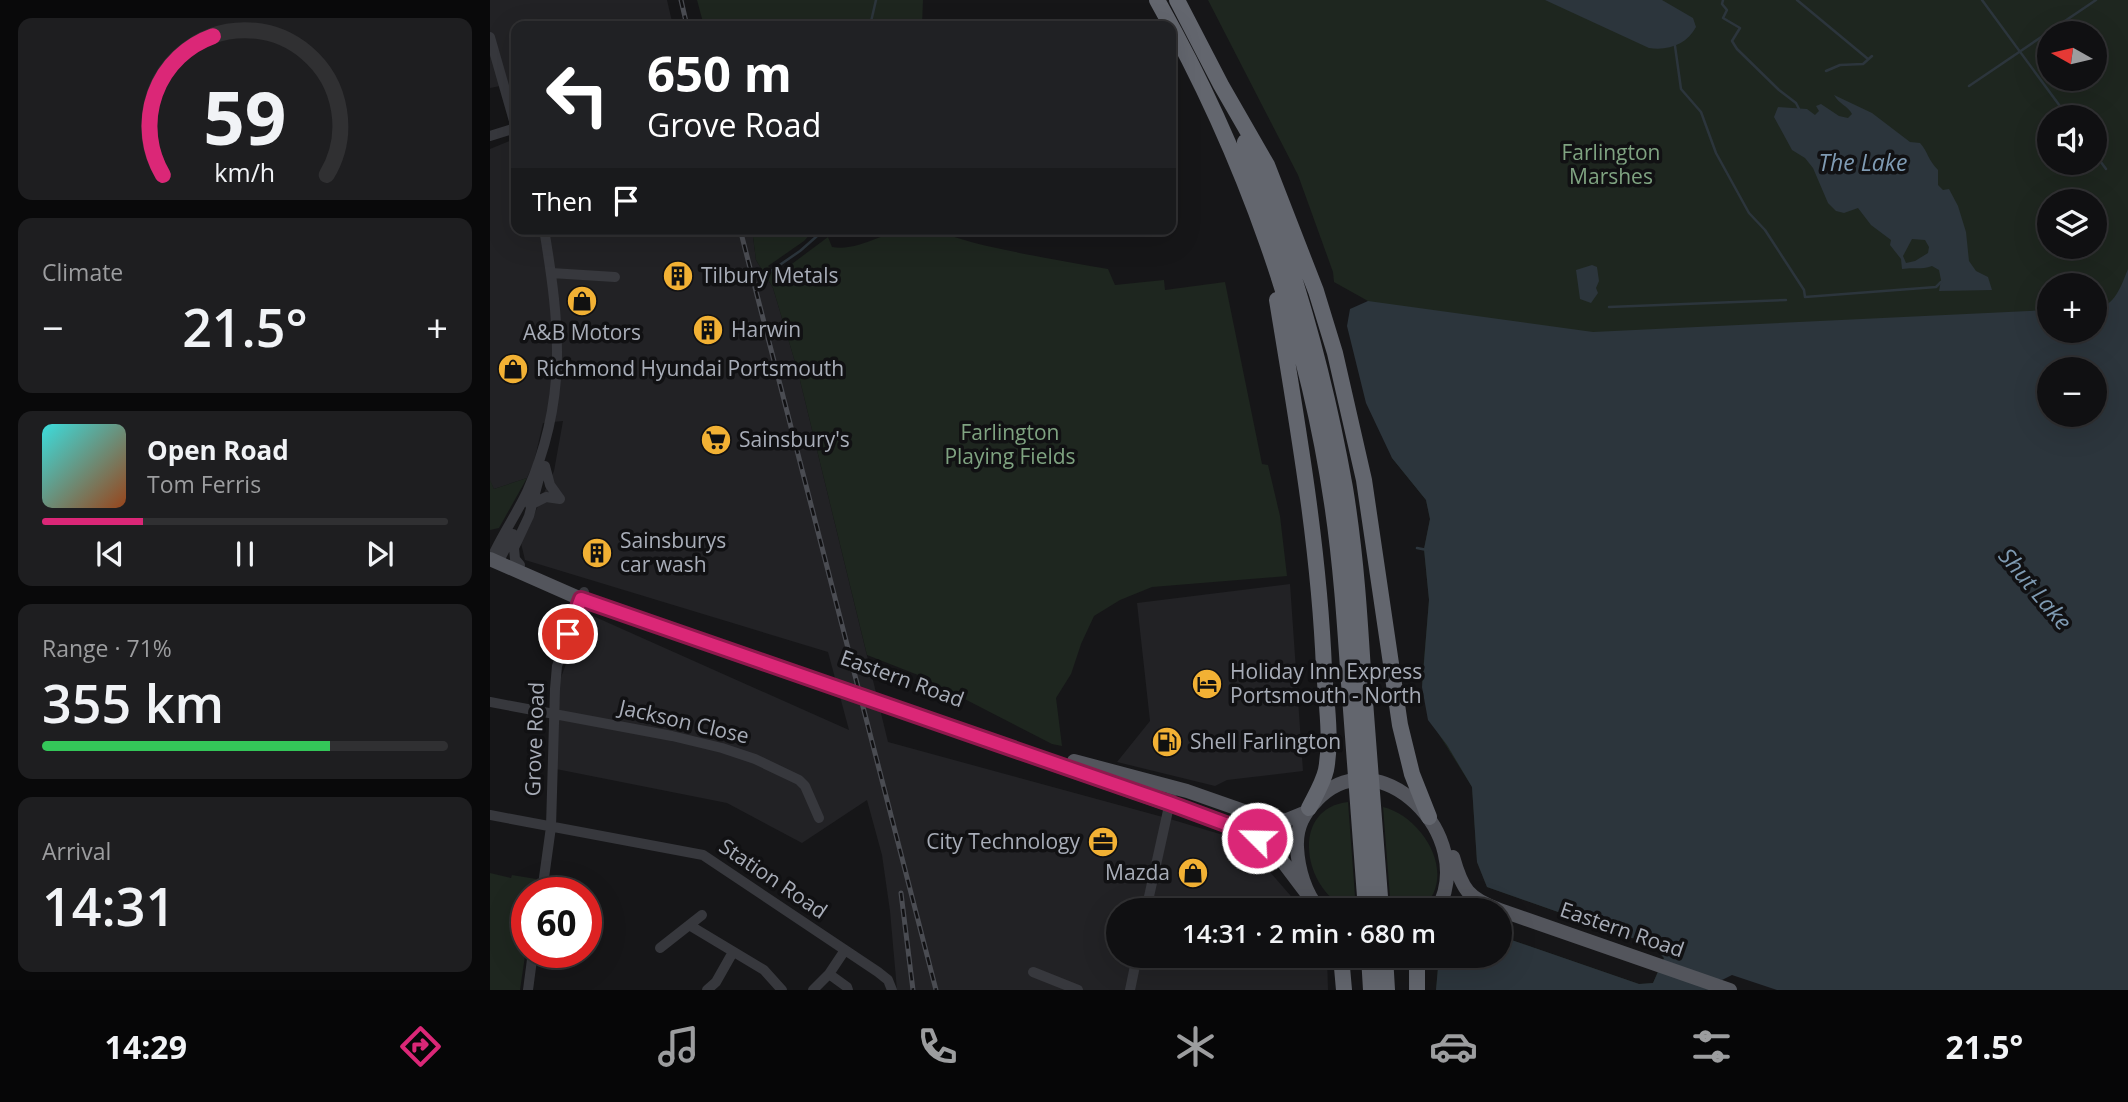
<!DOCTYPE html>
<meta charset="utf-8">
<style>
:root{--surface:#101012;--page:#1e1e20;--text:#f1f3f6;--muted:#9c9d9f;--line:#303032;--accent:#db2777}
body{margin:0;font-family:"Open Sans",sans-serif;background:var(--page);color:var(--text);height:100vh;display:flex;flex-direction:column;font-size:26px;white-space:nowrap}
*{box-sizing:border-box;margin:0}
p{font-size:23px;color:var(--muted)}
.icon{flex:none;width:38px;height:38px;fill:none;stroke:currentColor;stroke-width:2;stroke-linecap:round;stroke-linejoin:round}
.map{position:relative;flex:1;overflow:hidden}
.panel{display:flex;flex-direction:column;gap:18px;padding:18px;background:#09090a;width:490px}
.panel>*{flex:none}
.guide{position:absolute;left:21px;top:21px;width:665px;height:214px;border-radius:14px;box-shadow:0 7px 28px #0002,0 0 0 2px var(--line);background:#202124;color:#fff;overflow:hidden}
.needle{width:46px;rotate:278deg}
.fabs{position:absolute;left:1547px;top:21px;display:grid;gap:14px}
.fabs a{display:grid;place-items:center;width:70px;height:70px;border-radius:50%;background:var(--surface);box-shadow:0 7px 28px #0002,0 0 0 2px var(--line);font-size:35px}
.speed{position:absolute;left:21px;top:877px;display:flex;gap:14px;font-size:35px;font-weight:700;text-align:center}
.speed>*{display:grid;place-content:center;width:91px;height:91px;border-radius:50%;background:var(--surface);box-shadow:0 7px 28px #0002,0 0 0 2px var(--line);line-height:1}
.speed .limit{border:10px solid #d22;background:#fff;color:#111}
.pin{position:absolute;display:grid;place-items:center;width:60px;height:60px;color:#fff;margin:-30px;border:4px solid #fff;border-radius:50%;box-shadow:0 2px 7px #0007}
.me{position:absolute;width:77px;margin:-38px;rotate:293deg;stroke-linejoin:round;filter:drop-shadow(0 0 5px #0008)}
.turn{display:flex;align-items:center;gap:24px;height:147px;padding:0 21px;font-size:32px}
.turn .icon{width:91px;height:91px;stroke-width:2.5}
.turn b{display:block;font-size:49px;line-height:60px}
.then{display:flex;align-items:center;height:66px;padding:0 21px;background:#0003;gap:14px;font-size:26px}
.big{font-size:52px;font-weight:600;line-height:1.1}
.panel .card{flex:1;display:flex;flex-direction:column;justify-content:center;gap:10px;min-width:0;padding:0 24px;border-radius:14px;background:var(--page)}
.panel .dial{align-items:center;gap:0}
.dial svg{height:182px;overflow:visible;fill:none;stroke:var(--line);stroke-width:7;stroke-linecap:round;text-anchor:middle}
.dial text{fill:var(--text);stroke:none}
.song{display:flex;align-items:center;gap:21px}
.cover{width:84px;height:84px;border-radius:10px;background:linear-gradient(135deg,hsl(180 70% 55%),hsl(20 70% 35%))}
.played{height:7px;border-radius:4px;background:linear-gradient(90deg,var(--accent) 25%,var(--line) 25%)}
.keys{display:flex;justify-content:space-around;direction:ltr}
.heat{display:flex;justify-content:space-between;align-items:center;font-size:38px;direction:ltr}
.charge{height:10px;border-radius:5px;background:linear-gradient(90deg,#34c759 71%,var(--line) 0)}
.trip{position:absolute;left:616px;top:898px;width:406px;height:70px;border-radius:35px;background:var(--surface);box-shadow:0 7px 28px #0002,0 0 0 2px var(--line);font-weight:600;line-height:70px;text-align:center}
.menu{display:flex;height:112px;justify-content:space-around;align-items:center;background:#060607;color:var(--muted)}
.menu .icon{width:49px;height:49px}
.menu .selected{color:var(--accent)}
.menu b{font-size:32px;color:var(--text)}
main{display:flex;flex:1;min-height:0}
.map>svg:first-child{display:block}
</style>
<main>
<section class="panel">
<div class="card dial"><svg viewBox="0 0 100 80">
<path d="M14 69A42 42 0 1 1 86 69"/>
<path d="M14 69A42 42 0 0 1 36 8" stroke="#db2777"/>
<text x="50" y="56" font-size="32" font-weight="700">59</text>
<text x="50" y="72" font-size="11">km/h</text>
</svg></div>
<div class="card"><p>Climate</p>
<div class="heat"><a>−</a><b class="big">21.5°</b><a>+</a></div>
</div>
<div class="card">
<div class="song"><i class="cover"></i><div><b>Open Road</b><p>Tom Ferris</p></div></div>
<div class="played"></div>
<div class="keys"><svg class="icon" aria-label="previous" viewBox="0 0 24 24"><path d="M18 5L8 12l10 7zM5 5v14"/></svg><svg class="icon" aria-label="pause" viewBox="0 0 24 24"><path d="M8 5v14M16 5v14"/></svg><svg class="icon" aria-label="next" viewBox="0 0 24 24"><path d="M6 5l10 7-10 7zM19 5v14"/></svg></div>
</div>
<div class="card"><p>Range · 71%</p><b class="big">355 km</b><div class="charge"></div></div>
<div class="card"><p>Arrival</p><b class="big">14:31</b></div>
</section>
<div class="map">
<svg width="1638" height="990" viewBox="0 0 1638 990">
<rect width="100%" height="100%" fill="#161618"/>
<path fill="#222225" d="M0,0h177l6,26h-157v203h236l4,31 17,28 25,84 90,370 282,77 73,22 60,69h-185v46h209l1,34h-431l-7,-79 -8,-56 -15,-55 -65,43 -75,-40 -171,-34 4,-89 24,-64h9l256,114 -21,-78 -303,-92 -4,-17 33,-72 9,-50 -20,2 -9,39 -7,16 -33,11 -4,-8v-332l24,-10 -14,-53 -10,2z
M800,584l13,187 -76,9 -12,6 -98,-24 33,-41 -13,-118z"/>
<path fill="#1e261f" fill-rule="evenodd" d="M207,0h226l-1,26h-218z
M718,0h920v649l-487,146 28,195h-233l3,-34h61v-20l139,48 14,-1 11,-25 -12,-13 -165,-58 -10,-25 -5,-75 -44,-70 -6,-35 7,-82 -5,-51 6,-30 -4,-19 -34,-42 -11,-31 -22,-113 9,-13 -34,-19 -1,-10 -35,-97zM1559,33h46v46h-46zM1559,117h46v46h-46zM1559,201h46v46h-46zM1559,285h46v46h-46zM1559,369h46v46h-46z
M262,229h63l-11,12 -36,25 9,9 51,-38 4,10c31,5 57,-21 87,-18 23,3 46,12 68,17 40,9 81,16 121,23l7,16 49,-5 1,10 60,-8 37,182 6,1 12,51 7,60 -135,11 -32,13 -26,16 -13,28 -10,30 -15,24 6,48 -10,-2 -134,-69 -51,-20 -69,-283 -25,-84 -17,-28z
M37,478l-28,50 -9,2v-50l4,9z
M858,802l8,108c-50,-8 -71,-101 -8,-108z
M893,807c41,10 77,71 37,103v-13h-4l-4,13h-21z
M0,873l21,5 1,-3 24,4 -2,13h-7v50l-7,48h-30z"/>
<path fill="#2c353c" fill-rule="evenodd" d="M1055,0h117l31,18 3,9c-9,17 -27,24 -47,21z
M1344,95l38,18 38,29 10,1c8,9 8,17 18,27v15l5,5 6,-1 9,17 8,26 3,29 7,10 12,6 4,13 -53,1 2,-11 -2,-10 -7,-4c-11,4 -19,1 -30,3l-1,-10 -11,-14 1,-5 -20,-15 -13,-17 -14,5 -8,-2 -8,-8 -15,-35 -8,-10 -13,-8 -18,-33 4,-10 29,2 8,6 4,-4 -3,-5 5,-2 18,12 9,2 4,-4c-4,-8 -13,-10 -18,-19zM1422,239l13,1 4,7 -1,6 -13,8 -9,2 -3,-7z
M1102,265l5,2 2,14 -3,7 2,5 -7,10 -11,-4 -4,-29z
M1638,269v721h-351l-45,-15 -10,5 -4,-1 -5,11h-277l3,-34h61v-20l139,48 14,-1 11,-25 -12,-13 -165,-58 -10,-25 -5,-75 -25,-42 -19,-25 -6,-33 7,-87 -5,-51 6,-30 -4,-19 -34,-42 -26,-55 -19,-77 3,-17 18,-8 225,31 456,-22v21h46v-23c20,-1 26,-22 33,-39zM1559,369h46v46h-46z"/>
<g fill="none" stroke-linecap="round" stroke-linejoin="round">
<path stroke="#2c353c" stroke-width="2.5" d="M1233,0l-1,4 5,6 -4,8 17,10 -8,13 5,8 42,41 17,13 3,6
M1307,0l71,59
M1492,0l86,117
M380,26l6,-26
M1185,46l6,43 20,23 15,41 33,60 16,17 39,60 1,7 131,-10 5,-5
M1336,71l14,-6 23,-1 9,-8
M1479,86l127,-86
M1605,154l11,15
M278,273l32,-22 25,-22
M1119,307l177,-7
M927,548l10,2"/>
<path stroke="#37383d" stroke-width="10" d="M0,37l26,91 -26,8
M61,273l64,4
M55,466l5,19 10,14
M40,505l16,-8 14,2
M4,561v-8c10,-21 23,-40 33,-61 41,-92 33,-167 17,-263
M4,561l7,-4 12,-23
M30,565l-5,-6 -1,-11 15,-32 13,-49
M0,702l182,34 50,12 33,11 44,21 6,6 14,32
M0,815l213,40 175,117 10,8 4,10
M52,892l9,-65 4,-138 2,-23 27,-74
M656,910l27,-122
M199,925l75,45 18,20
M170,948l42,-33
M543,972l45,18
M339,974l18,13 1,3
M38,990l5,-38
M217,990l9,-8 17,-30
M323,990l16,-16 16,-24
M640,990l7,-34"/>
<path stroke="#53555c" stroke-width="14" d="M0,559l91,40 666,233 30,22 31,41
M584,761l113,30 80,28 20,1 17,-7
M963,857c9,32 15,42 47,53
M830,910c-15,-16 -22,-42 -23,-63 -1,-20 7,-34 20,-47 61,-64 162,36 120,110
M958,910l12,-2 12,2
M1010,910l230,80"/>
<path stroke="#63666e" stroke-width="16" d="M667,0c87,154 149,327 175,503 9,60 13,120 17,180 6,75 11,151 17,227
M687,0l44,85 46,80 49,126 19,62 29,127 36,245 12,49 17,43
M755,142c46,112 79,227 100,346 11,66 15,133 19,200 6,74 11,148 17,222
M787,300c20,122 42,245 47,369 2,32 8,69 2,101 -3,13 -11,26 -17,38
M851,956l3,34
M879,956l2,34
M895,956l2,34
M927,956v34"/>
<g stroke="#4a4c52" stroke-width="5">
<path id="rail" d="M191,0l6,26
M250,229l196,761
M411,893l12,97"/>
</g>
<use href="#rail" stroke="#111113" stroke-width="2.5" stroke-dasharray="8" stroke-linecap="butt"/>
</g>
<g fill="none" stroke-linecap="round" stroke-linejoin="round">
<g stroke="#8e194d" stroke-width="18">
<path id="route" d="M78,634l13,-35 588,204 78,29 10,6"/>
</g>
<use href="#route" stroke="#db2777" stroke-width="12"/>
</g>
<defs>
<g id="building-disc" transform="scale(1.575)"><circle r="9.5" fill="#f2b134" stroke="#111113"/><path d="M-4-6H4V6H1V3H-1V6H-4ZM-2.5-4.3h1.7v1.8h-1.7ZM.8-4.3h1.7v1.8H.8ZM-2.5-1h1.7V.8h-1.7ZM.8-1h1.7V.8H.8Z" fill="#111"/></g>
<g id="shop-disc" transform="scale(1.575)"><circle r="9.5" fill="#f2b134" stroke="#111113"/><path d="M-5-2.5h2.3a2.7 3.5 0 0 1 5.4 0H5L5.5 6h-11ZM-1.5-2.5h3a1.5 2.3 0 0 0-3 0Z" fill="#111"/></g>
<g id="supermarket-disc" transform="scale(1.575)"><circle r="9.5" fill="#f2b134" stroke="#111113"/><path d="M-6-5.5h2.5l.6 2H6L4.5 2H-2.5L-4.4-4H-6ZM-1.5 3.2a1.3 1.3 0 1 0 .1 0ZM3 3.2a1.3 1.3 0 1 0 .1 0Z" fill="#111"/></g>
<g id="hotel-disc" transform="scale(1.575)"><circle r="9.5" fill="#f2b134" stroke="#111113"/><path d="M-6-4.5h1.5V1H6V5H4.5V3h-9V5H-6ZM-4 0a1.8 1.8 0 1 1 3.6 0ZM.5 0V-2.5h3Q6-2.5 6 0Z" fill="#111"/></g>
<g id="fuel-disc" transform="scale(1.575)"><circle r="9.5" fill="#f2b134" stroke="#111113"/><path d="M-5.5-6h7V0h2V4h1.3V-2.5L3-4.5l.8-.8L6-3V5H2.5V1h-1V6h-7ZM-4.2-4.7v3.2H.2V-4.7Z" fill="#111"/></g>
<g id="office-disc" transform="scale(1.575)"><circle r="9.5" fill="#f2b134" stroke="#111113"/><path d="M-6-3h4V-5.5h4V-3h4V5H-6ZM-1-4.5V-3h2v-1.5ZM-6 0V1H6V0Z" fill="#111"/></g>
</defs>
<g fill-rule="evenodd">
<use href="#building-disc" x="188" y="276"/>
<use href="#shop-disc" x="92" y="301"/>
<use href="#building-disc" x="218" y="330"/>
<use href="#shop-disc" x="23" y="369"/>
<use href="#supermarket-disc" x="226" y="440"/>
<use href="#building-disc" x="107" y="553"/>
<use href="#hotel-disc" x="717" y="684"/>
<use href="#fuel-disc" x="677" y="742"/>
<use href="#office-disc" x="613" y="842"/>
<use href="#shop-disc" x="703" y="873"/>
</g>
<g text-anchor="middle" stroke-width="7" stroke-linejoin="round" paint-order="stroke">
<g font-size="21" fill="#7fa381" stroke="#111113">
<text x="1121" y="160">Farlington<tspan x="1121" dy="24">Marshes</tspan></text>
<text x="520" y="440">Farlington<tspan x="520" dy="24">Playing Fields</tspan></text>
</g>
<g font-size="21" fill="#a8adb8" stroke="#111113" text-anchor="start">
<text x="211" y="283">Tilbury Metals</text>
<text x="241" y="337">Harwin</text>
<text x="92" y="340" text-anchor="middle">A&amp;B Motors</text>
<text x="46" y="376">Richmond Hyundai Portsmouth</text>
<text x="249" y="447">Sainsbury's</text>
<text x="130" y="548">Sainsburys<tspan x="130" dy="24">car wash</tspan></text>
<text x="740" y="679">Holiday Inn Express<tspan x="740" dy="24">Portsmouth - North</tspan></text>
<text x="700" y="749">Shell Farlington</text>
<text x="590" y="849" text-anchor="end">City Technology</text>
<text x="680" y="880" text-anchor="end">Mazda</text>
</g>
<g font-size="21" fill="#a8adb8" stroke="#111113">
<text transform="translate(412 679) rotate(20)" y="7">Eastern Road</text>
<text transform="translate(194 722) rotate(13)" y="7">Jackson Close</text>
<text transform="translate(45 739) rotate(-88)" y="7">Grove Road</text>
<text transform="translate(283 879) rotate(34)" y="7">Station Road</text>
<text transform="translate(1132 930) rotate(19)" y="7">Eastern Road</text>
</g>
<g font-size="23" font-style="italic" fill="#7f9bb3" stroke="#111113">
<text x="1373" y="171">The Lake</text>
<text transform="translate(1545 589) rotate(50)" y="8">Shut Lake</text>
</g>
</g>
</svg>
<div class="fabs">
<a><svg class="needle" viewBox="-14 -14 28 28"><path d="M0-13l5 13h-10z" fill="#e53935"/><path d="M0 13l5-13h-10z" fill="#9c9d9f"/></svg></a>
<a><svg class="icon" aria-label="sound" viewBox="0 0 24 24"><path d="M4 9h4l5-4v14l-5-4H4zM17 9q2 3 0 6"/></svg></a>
<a><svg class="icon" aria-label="layers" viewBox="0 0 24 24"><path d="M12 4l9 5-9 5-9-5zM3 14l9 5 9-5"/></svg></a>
<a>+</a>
<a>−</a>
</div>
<div class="speed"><div class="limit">60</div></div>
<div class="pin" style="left:78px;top:634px;background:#d93025"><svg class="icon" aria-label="arrive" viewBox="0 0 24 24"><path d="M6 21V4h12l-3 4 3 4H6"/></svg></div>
<svg class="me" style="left:767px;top:838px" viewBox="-20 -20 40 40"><circle r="17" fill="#db2777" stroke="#fff" stroke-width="3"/><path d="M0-11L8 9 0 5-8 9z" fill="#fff"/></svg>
<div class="trip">14:31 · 2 min · 680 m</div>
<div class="guide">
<div class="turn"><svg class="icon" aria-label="left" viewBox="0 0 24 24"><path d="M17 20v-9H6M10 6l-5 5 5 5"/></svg><div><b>650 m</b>Grove Road</div></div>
<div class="then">Then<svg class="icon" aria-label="arrive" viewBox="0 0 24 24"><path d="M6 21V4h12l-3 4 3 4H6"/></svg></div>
</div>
</div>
</main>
<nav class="menu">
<b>14:29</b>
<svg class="icon selected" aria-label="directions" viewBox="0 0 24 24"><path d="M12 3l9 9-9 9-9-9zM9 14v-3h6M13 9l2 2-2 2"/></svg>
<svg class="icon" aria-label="music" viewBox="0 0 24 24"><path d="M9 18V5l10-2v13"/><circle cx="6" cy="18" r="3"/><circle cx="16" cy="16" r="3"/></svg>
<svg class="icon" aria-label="phone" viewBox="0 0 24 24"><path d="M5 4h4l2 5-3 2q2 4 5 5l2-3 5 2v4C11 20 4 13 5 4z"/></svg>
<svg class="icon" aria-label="climate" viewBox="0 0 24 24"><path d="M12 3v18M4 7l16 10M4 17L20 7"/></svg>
<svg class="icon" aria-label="car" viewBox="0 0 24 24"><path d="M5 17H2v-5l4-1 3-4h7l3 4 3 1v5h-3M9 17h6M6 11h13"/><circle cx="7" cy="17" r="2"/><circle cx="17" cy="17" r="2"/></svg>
<svg class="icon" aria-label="filters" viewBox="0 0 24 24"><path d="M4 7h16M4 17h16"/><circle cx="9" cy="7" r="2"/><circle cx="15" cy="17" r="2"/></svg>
<b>21.5°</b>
</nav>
